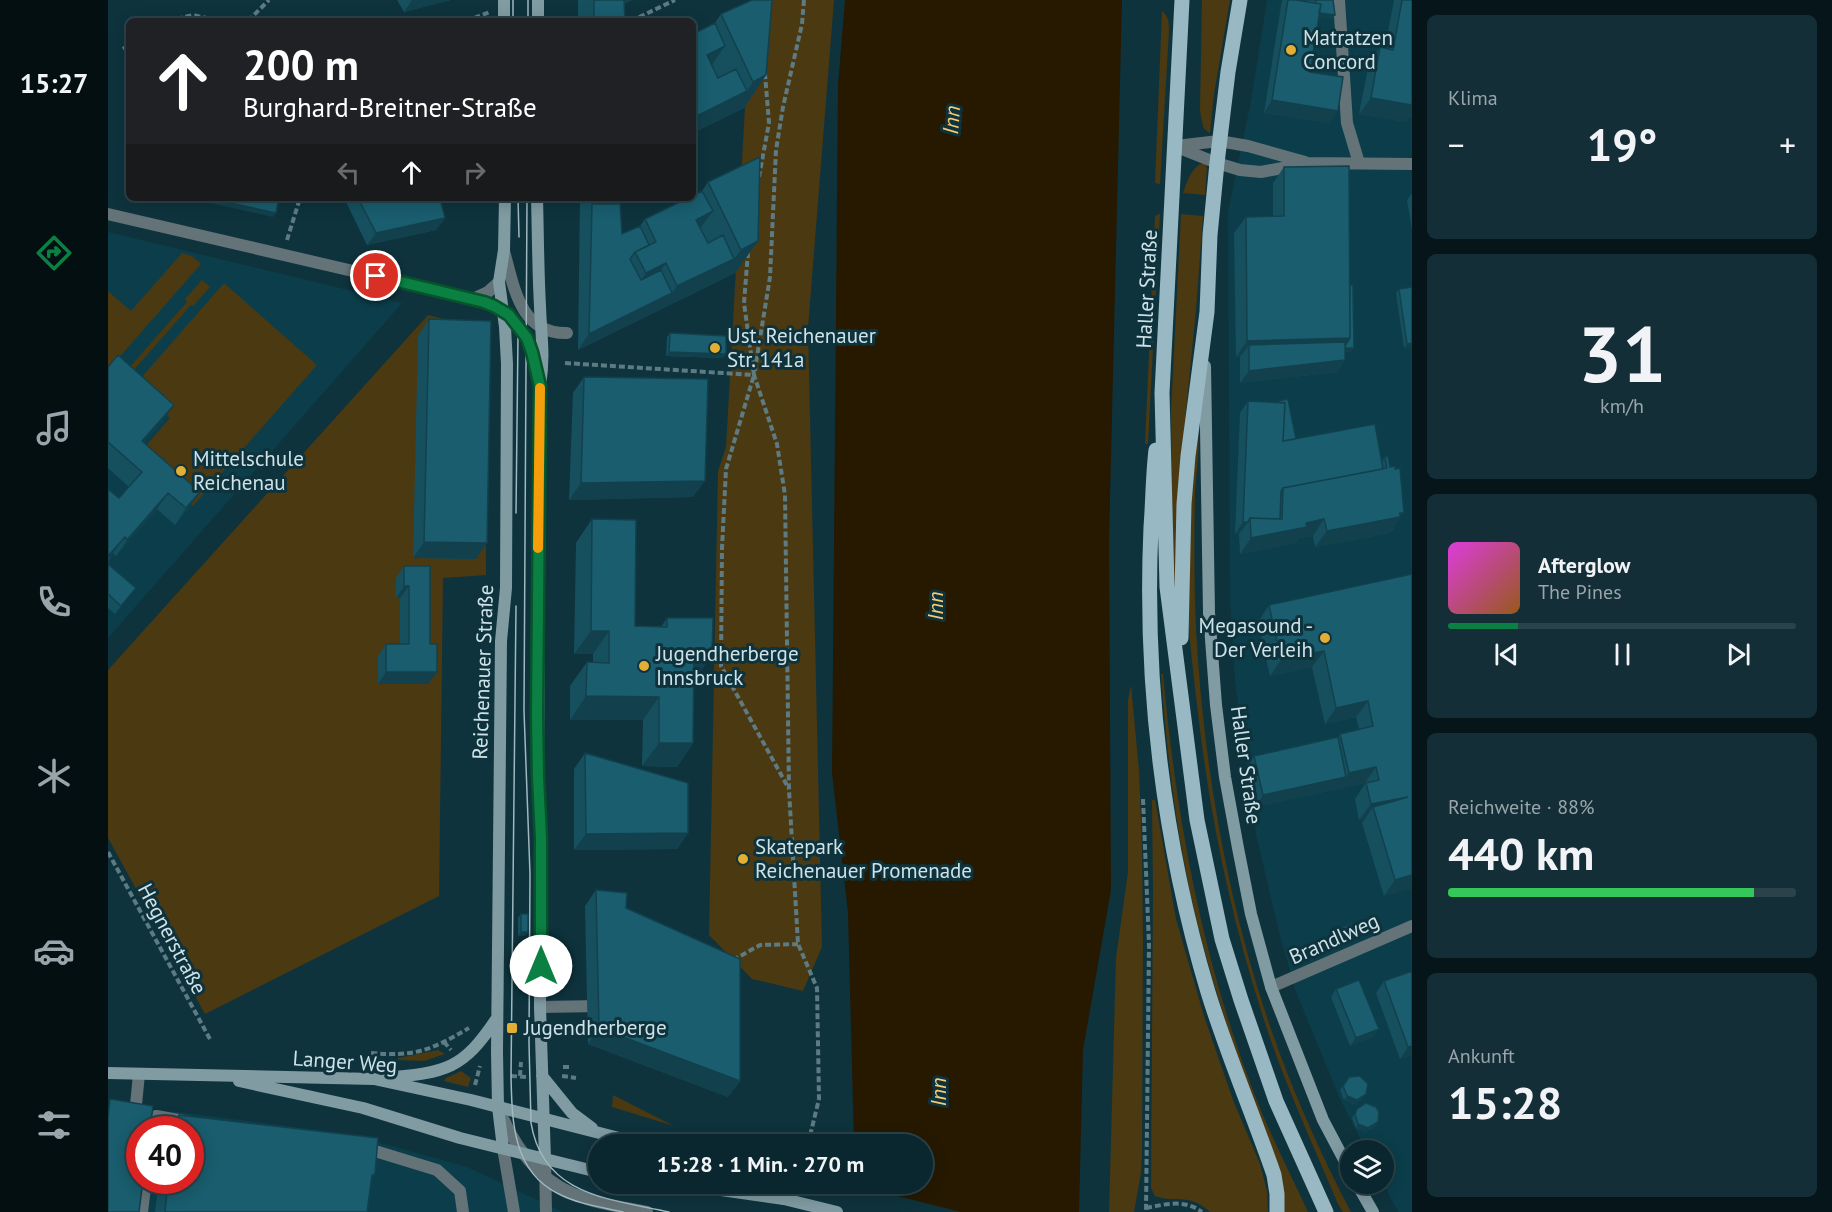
<!DOCTYPE html>
<html lang="de">
<meta charset="utf-8">
<style>
:root{--surface:#0a262e;--page:#132e36;--text:#f1f3f6;--muted:#99a5aa;--line:#2a434a;--accent:#0b8043}
body{margin:0;font-family:"PT Sans",sans-serif;background:var(--page);color:var(--text);height:100vh;display:flex;flex-direction:column;font-size:22px;white-space:nowrap}
*{box-sizing:border-box;margin:0}
p{font-size:20px;color:var(--muted)}
.icon{flex:none;width:33px;height:33px;fill:none;stroke:currentColor;stroke-width:2;stroke-linecap:round;stroke-linejoin:round}
.map{position:relative;flex:1;overflow:hidden}
.drawer{display:flex;flex-direction:column;gap:15px;padding:15px;background:#061519;width:420px}
.drawer>*{flex:none}
.top-card{position:absolute;left:18px;top:18px;width:570px;height:183px;border-radius:9px;box-shadow:0 3px 15px #0003,0 0 0 2px var(--line);background:#202124;color:#fff;overflow:hidden}
.tools{position:absolute;left:1232px;top:1140px;display:grid;gap:12px}
.tools a{display:grid;place-items:center;width:54px;height:54px;border-radius:50%;background:var(--surface);box-shadow:0 3px 15px #0003,0 0 0 2px var(--line);font-size:30px}
.speed{position:absolute;left:18px;top:1116px;display:flex;gap:12px;font-size:30px;font-weight:700;text-align:center}
.speed>*{display:grid;place-content:center;width:78px;height:78px;border-radius:50%;background:var(--surface);box-shadow:0 3px 15px #0003,0 0 0 2px var(--line);line-height:1}
.speed .limit{border:9px solid #d22;background:#fff;color:#111}
.pin{position:absolute;display:grid;place-items:center;width:51px;height:51px;color:#fff;margin:-26px;border:3px solid #fff;border-radius:50%;box-shadow:0 2px 6px #0007}
.me{position:absolute;width:66px;margin:-33px;rotate:0deg;stroke-linejoin:round;filter:drop-shadow(0 0 4px #0008)}
.turn{display:flex;align-items:center;gap:21px;height:126px;padding:0 18px;font-size:27px}
.turn .icon{width:78px;height:78px;stroke-width:2.5}
.turn b{display:block;font-size:42px;line-height:51px}
.lanes{display:flex;align-items:center;height:57px;padding:0 18px;background:#0003;justify-content:center;gap:30px;direction:ltr}
.lanes .off{opacity:.35}
.big{font-size:45px;font-weight:800;line-height:1.1}
.drawer .tile{flex:1;display:flex;flex-direction:column;justify-content:center;gap:9px;min-width:0;padding:0 21px;border-radius:9px;background:var(--page)}
.drawer .dial{align-items:center;gap:0}
.dial b{font-size:78px;line-height:1}
.song{display:flex;align-items:center;gap:18px}
.cover{width:72px;height:72px;border-radius:9px;background:linear-gradient(135deg,hsl(300 70% 55%),hsl(30 70% 35%))}
.played{height:6px;border-radius:3px;background:linear-gradient(90deg,var(--accent) 20%,var(--line) 20%)}
.keys{display:flex;justify-content:space-around;direction:ltr}
.heat{display:flex;justify-content:space-between;align-items:center;font-size:33px;direction:ltr}
.charge{height:9px;border-radius:4px;background:linear-gradient(90deg,#34c759 88%,var(--line) 0)}
.trip{position:absolute;left:480px;top:1134px;width:345px;height:60px;border-radius:30px;background:var(--surface);box-shadow:0 3px 15px #0003,0 0 0 2px var(--line);font-weight:800;line-height:60px;text-align:center}
main{display:flex;flex:1;min-height:0}
.tab-bar{display:flex;flex-direction:column;width:108px;justify-content:space-around;align-items:center;background:#040f12;color:var(--muted)}
.tab-bar .icon{width:42px;height:42px}
.tab-bar .on{color:var(--accent)}
.tab-bar b{font-size:27px;color:var(--text)}
.map>svg:first-child{display:block}
</style>
<main>
<nav class="tab-bar">
<b>15:27</b>
<svg class="icon on" aria-label="directions" viewBox="0 0 24 24"><path d="M12 3l9 9-9 9-9-9zM9 14v-3h6M13 9l2 2-2 2"/></svg>
<svg class="icon" aria-label="music" viewBox="0 0 24 24"><path d="M9 18V5l10-2v13"/><circle cx="6" cy="18" r="3"/><circle cx="16" cy="16" r="3"/></svg>
<svg class="icon" aria-label="phone" viewBox="0 0 24 24"><path d="M5 4h4l2 5-3 2q2 4 5 5l2-3 5 2v4C11 20 4 13 5 4z"/></svg>
<svg class="icon" aria-label="climate" viewBox="0 0 24 24"><path d="M12 3v18M4 7l16 10M4 17L20 7"/></svg>
<svg class="icon" aria-label="car" viewBox="0 0 24 24"><path d="M5 17H2v-5l4-1 3-4h7l3 4 3 1v5h-3M9 17h6M6 11h13"/><circle cx="7" cy="17" r="2"/><circle cx="17" cy="17" r="2"/></svg>
<svg class="icon" aria-label="filters" viewBox="0 0 24 24"><path d="M4 7h16M4 17h16"/><circle cx="9" cy="7" r="2"/><circle cx="15" cy="17" r="2"/></svg>
</nav>
<div class="map">
<svg width="1304" height="1212" viewBox="0 0 1304 1212">
<rect width="100%" height="100%" fill="#0e333d"/>
<path fill="#0b3e4a" fill-rule="evenodd" d="M1159,0h145v1212h-13l-4,-6 -12,-23v-33h-17l-25,-49 -45,-109 -17,-60 -23,-98 -21,-153 -5,-83 -2,-386 23,-111z
M0,232l294,71 -294,335z
M0,1107l70,5 170,22 119,33 96,45h-455zM32,1130h50v50h-50z"/>
<path fill="#4b3912" d="M643,0h83l-26,328 14,619 -19,44 -51,-12 -43,-44 9,-464 8,-24z
M1094,0h28l-16,94 -4,38 -1,1 -6,-6 -3,-16z
M1054,11c7,6 7,12 7,20l-9,153 -5,-1z
M1092,164h5l2,4 -2,27 -22,-2c4,-11 7,-22 17,-29z
M1052,214l-12,230h-3l10,-228z
M1073,214l22,2 -7,94 -14,141 -6,134 -1,2 -2,-1 -2,-175z
M74,253l10,3 9,8 -93,106v-79l23,20z
M94,280l8,7 -17,19 -2,-1 -59,67 -4,-3 59,-67 -2,-3z
M116,283l93,82 -124,141 -56,-50 33,-38 -36,-32z
M320,315l45,11 12,15 1,234 -43,3 -4,318 -234,118 -97,-176v-168z
M1090,433c2,19 -2,40 -3,59 -1,46 -1,91 1,136 7,135 31,273 75,401 22,63 49,124 80,183h-8l-5,-8c-25,-60 -53,-119 -73,-181 -33,-101 -55,-204 -67,-310 -4,-33 -8,-66 -10,-99 -2,-60 3,-121 10,-181z
M1053,674h2c14,151 41,297 99,439 14,33 31,66 46,99h-24v-21c-31,-89 -64,-178 -87,-269 -20,-82 -30,-164 -36,-248z
M1023,685l8,86 3,76 1,93 -1,215 -1,18 -7,39h-25l7,-254 12,-86v-172z
M1044,800h3l21,119 28,97 29,84 27,64 7,27 1,21h-58c-22,-20 -32,-8 -55,-16l-4,-8 2,-298z
M330,1050l7,4 -21,7 -26,-1v-2z
M353,1071l10,7 -3,9 -24,-6 2,-3z
M505,1095l61,31 -62,-19z"/>
<path fill="#261900" d="M737,0h277l-13,540 2,350 -28,160 -4,162h-227l1,-28h69v-40h-68l-6,-231 -16,-140 6,-688z"/>
<path fill="#0e333d" d="M742,1184l111,28h-112z"/>
<g fill="none" stroke-linecap="round" stroke-linejoin="round">
<path stroke="#5d7b83" stroke-width="4" stroke-dasharray="6 3" stroke-linecap="butt" d="M696,0l-2,24 -19,83 -7,43 -6,127 -16,98 23,69 8,51 4,295 9,154 19,44 2,111 -11,45
M60,21l25,-6 27,6
M140,21l21,-21
M358,21l24,-9
M523,21l44,-21
M15,49l6,-4
M651,177l10,-54 -4,-49
M179,240l13,-42
M640,252l-4,51 10,72 -28,94 -4,79 -1,118 68,123
M457,363l189,12
M1035,799l6,145 -3,268
M0,852l103,189
M625,960l27,-15 38,-1
M336,1042l7,8
M263,1053c45,4 60,-3 98,-25
M455,1067h7
M403,1076l16,1
M412,1076l1,-14
M454,1076l14,2
M367,1085l5,-19
M1038,1208c20,-4 39,-9 56,4"/>
<path stroke="#647378" stroke-width="12" d="M1231,0l8,123 12,40
M396,251c10,36 16,83 63,82
M432,1007l62,-1
M393,1114c17,40 43,72 86,85 19,6 40,9 60,13
M27,1115l4,-41
M46,1130l2,-14 34,6
M254,1147l75,23 23,21 3,21
M34,1212l4,-32"/>
<path stroke="#647378" stroke-width="12" d="M1066,146l43,17 23,7 21,2 47,-9 104,1
M1068,146l43,-5 29,5 57,16
M0,214l361,84c7,2 15,4 23,7 33,14 41,46 47,78
M365,299l15,-7 11,-10
M1163,987l141,-61
M395,1148l11,64
M437,1159l1,53"/>
<path stroke="#819ba2" stroke-width="12" d="M396,0v21
M430,21v-21
M429,198c1,36 1,72 3,108 1,30 5,49 0,80l-2,391 3,61 -1,169 5,152
M1097,366l4,247 7,92 9,72 13,71 13,66 20,73 52,133 27,51
M0,1073l266,6 97,21 148,38 18,6
M434,1076l30,37 20,15
M277,1078c60,-6 77,-7 112,-60
M131,1081l124,27 97,30 138,34
M395,1148l-5,-41 -1,-55 4,-411 5,-53 1,-224 -2,-37 -6,-45 5,-32 1,-52
M571,1184l105,15
M1249,1184l16,28"/>
<path stroke="#98b9c3" stroke-width="15" d="M1074,0l-20,393 5,194 30,233 25,119 19,61 35,101 50,111
M1048,450c-3,25 -3,51 -5,77 -7,156 12,315 57,465 19,62 45,122 66,183l3,19v18
M1073,638l3,-134 4,-48 19,-144 3,-77 7,-72 11,-91 12,-72"/>
<path stroke="#a0b8bf" stroke-width="1.5" d="M405,0v21
M420,21v-21
M410,198l1,39
M419,198l-3,513 6,163 -1,169 2,80c12,73 79,76 138,89
M408,513l2,-177
M408,606l-5,470c1,43 1,94 46,117 20,11 44,14 66,19"/>
<path stroke="#819ba2" stroke-width="12" d="M676,1199l53,13"/>
</g>
<path fill="#16505f" d="M289,0h54l-47,12z
M470,0h54l-8,4 1,17h-47z
M1174,0h51l2,15 -3,4 -13,-2 -9,55 20,51 -66,-10z
M1286,0h18v117h-2l-4,5 -47,-8 10,-51 11,-16 5,1z
M613,14l45,61 -22,33 -51,25v-99l22,-11z
M1176,167l66,118 4,63 -3,4h-6v8l-8,12 -97,11v-26h-4l-2,-124 12,-16 27,-1v-33z
M600,182l50,59 -23,32 -157,77 2,-152h44l-4,6 2,30 18,-8 5,-7 57,-28z
M1304,193v37l-5,-30z
M236,198h96l5,20 -9,12 -69,15z
M1291,289l13,58 -8,1 -8,-55z
M321,319l47,240 -63,-1 5,-222z
M562,333l56,21 -3,4 -57,-2 1,-19z
M0,367l55,54 -19,21 45,66 -14,17 -18,-16 -41,47 -3,-3 -3,4 9,-59 10,-11 -21,-19z
M476,377l109,120 -124,3 4,-107z
M1140,401l29,1 1,-1 18,38 86,22 3,-4 3,-1 5,73 -4,4 -74,14 -2,-11 -14,2 -3,5 -56,11 -1,-20h-4l5,-121z
M484,519l43,107 26,1 6,-9 29,60h-2l-1,65 -16,24 -35,-1 1,-46h-73v-34l17,-24 6,1v-9h-19l2,-111z
M0,564l28,24 -21,26 -7,-6z
M296,566l24,118h-50v-28l8,-12h14v-46h-4v-20z
M1304,574v314l-28,8 -22,-73 3,-4 -6,1 -4,-21 10,-15v-1l-110,24 -9,-39 8,-12 84,-19 2,-3 19,-5 -3,-12 -31,7 -13,-57 -42,9 -12,-54 11,-17z
M477,753l103,80 -11,16 -103,1v-81z
M488,890l30,18 114,173 -12,16 -140,-53 -3,-138z
M413,914l7,18 -3,4h-7v-18z
M1226,931l23,3 -3,4 -18,8 -5,-11z
M1304,971v84l-12,4 -24,-66 8,-12z
M1228,989l43,40 -6,8 -23,9 -19,-49z
M1238,1081l17,18 -9,5 -10,-4 -4,-10z
M1249,1109l21,13 -3,5 -10,5 -9,-4 -4,-10z
M71,1115l196,59 -3,4 -5,34h-212l4,-32h31v-50h-21z"/>
<path fill="#12414d" d="M304,0h39l-47,12z
M508,0h16l-24,12z
M1179,3l48,12 -3,4 -46,-7z
M617,46l-16,23 -2,-14z
M658,75l-22,33 -51,25v-15l54,-27 6,-9z
M1263,98l41,7v12h-2l-4,5 -47,-8z
M1164,100l66,11 -8,12 -66,-10z
M79,198h21l68,15 -3,4z
M488,198h28l-15,22 -17,-16z
M605,211l-17,23v-14z
M337,218l-9,12 -69,15 9,-12z
M650,241l-23,32 -157,77 11,-16 83,-41 5,-7 57,-27 7,-9z
M558,263l-17,23 -20,10 17,-23z
M1242,338l4,10 -3,4 -11,1 -91,-8 -9,12h-4l11,-16z
M1304,343v4l-8,1 3,-4z
M561,352l57,2 -3,4 -57,-2z
M1237,360l-8,12 -97,11 9,-12z
M66,405l-11,16 -32,36 11,-16z
M597,481l-12,16 -124,3 12,-17z
M92,492l-11,16 -14,17 11,-17z
M60,493l-11,16 -41,47 11,-16z
M1292,513h4l-15,20 -74,14 12,-16z
M1216,519l-11,17 -14,2 -3,5 -56,11 11,-16 55,-15z
M1135,522h5l-9,12h-4z
M17,537l-12,16 -5,7v-3z
M316,542l63,1 -11,16 -63,-1z
M296,586h5l-9,12h-4z
M28,588l-6,8 -15,18 6,-8z
M483,631h18l-16,23h-19z
M1216,651l-12,16 -42,9 11,-16z
M586,654l18,1 -16,23h-18z
M278,672h51l-9,12h-50z
M478,696l73,1 -16,23h-73z
M1260,701l-12,16 -31,7 11,-16z
M551,743h34l-16,24 -35,-1z
M1268,767l-11,16 -110,24 8,-12 83,-18 3,-4z
M1300,797l-35,10 -8,12 -6,1 12,-16z
M580,833l-11,16 -103,1 12,-16z
M1304,875v13l-28,8 11,-16z
M413,932h7l-3,4h-7z
M1249,934l-3,4 -18,8 3,-4z
M491,1028l141,53 -12,16 -140,-53z
M1271,1029l-6,8 -23,9 6,-8z
M1304,1046v9l-12,4 8,-12z
M1258,1094l-3,5 -9,5 -10,-4 3,-4z
M1270,1122l-3,5 -10,5 -9,-4 2,-4z"/>
<path fill="#195d6e" stroke="#12414d" stroke-width="1.5" d="M486,0h30l1,21h-31z
M644,0h20l-6,75 -13,7 -32,-68z
M1180,0h8l25,4 -11,68 33,5 -5,34 -66,-11z
M1188,0h20l-1,3z
M1208,0h17l2,15 -16,-2 2,-9 -6,-1z
M1294,0h10v105l-41,-7 9,-51 13,3z
M607,23l10,23 -18,9 11,23 18,-9 11,22 -54,27v-84z
M652,157l-2,84 -17,9 -33,-68z
M1241,166l1,172 -103,3 -1,-124 38,-1v-49z
M594,191l11,20 -17,9 12,23 15,-8 11,24 -57,27 -11,-23 -20,10 -11,-21 21,-10 -11,-23 43,-21h5v-2z
M100,198h71l-3,15z
M250,198h82l5,20 -69,15z
M484,204h28l2,30 18,-8 9,19 -14,7 -5,7 11,21 20,-10 11,23 -83,41z
M1242,285h3l1,63h-9v-2l5,-8z
M1304,287v56l-5,1 -8,-55z
M321,319l62,2 -4,222 -63,-1z
M562,333l56,3v18l-57,-2z
M1237,342v18l-96,11v-26z
M10,355l56,50 -32,36 58,51 -14,16 -18,-15 -41,47 -2,-3 -17,19 3,2 -3,4v-73l11,9 23,-26 -34,-30v-75z
M476,377l124,2 -3,102 -124,2z
M1180,399l8,40 -13,2 2,-38 -7,-1v-1z
M1140,401l37,2 -2,38 92,-17 8,45 -100,19 -2,4 -1,27 -30,-1 -2,4h-5z
M1280,456l2,11 5,-1v3l5,-1 4,45h-4v4l-73,14 -3,-12 -18,4 1,4 -56,11 -1,-20 32,1 1,-31 104,-20 -2,-11z
M484,519l44,1 -1,106 32,1v-9h46l-1,37 -18,-1 -1,89h-34v-46l-73,-1 1,-34 22,1v-32h-18z
M0,564l28,24 -15,18 -13,-12z
M296,566h26v78h7v28h-51v-28h23v-58h-5z
M1304,574v301l-17,5 -22,-73 35,-10 -37,7 -5,-21 13,-3 -3,-13 -27,6 -9,-39 33,-8 -5,-25 -32,7 -12,-57 -43,9 -12,-55z
M1230,737l8,40 -83,18 -9,-39z
M477,753l103,30v50l-102,1z
M488,890l31,3 -1,15 114,51v122l-141,-53z
M413,914h7v18h-7z
M1244,923l5,11 -18,8 -5,-11z
M1304,971v75l-4,1 -24,-66z
M1251,980l20,49 -23,9 -20,-49z
M1252,1076l8,8 -2,10 -9,6 -10,-4 -4,-10 6,-9z
M2,1099l43,7 -3,24h-10v50h3l-4,32h-31v-95z
M1258,1103l10,4 3,5 -1,10 -10,6 -10,-4 -3,-10 2,-5z
M71,1115l199,23 -3,36 -3,1 -5,37h-202l3,-32h22v-50h-13z"/>
<g fill="none" stroke-linecap="round" stroke-linejoin="round">
<g stroke="#07532c" stroke-width="15">
<path id="route" d="M268,276l108,26 10,4 15,9 18,23 5,14 8,34 -3,329 1,62 3,61v128"/>
</g>
<use href="#route" stroke="#0b8043" stroke-width="10"/>
<path stroke="#f59e0b" stroke-width="10" d="M430,548l2,-160"/>
</g>
<g fill="#e3ae34" stroke="#0e333d" stroke-width="2">
<circle cx="1183" cy="50" r="6"/>
<circle cx="607" cy="348" r="6"/>
<circle cx="73" cy="471" r="6"/>
<circle cx="1217" cy="638" r="6"/>
<circle cx="536" cy="666" r="6"/>
<circle cx="635" cy="859" r="6"/>
<rect x="398" y="1022" width="12" height="12" rx="3"/>
</g>
<g text-anchor="middle" stroke-width="6" stroke-linejoin="round" paint-order="stroke">
<g font-size="21" fill="#cee2e8" stroke="#0e333d" text-anchor="start">
<text x="1195" y="45">Matratzen<tspan x="1195" dy="24">Concord</tspan></text>
<text x="619" y="343">Ust. Reichenauer<tspan x="619" dy="24">Str. 141a</tspan></text>
<text x="85" y="466">Mittelschule<tspan x="85" dy="24">Reichenau</tspan></text>
<text x="1205" y="633" text-anchor="end">Megasound -<tspan x="1205" dy="24">Der Verleih</tspan></text>
<text x="548" y="661">Jugendherberge<tspan x="548" dy="24">Innsbruck</tspan></text>
<text x="647" y="854">Skatepark<tspan x="647" dy="24">Reichenauer Promenade</tspan></text>
<text x="416" y="1035">Jugendherberge</text>
</g>
<g font-size="21" fill="#cee2e8" stroke="#0e333d">
<text transform="translate(1039 289) rotate(-87)" y="7">Haller Straße</text>
<text transform="translate(375 672) rotate(-88)" y="7">Reichenauer Straße</text>
<text transform="translate(1138 765) rotate(82)" y="7">Haller Straße</text>
<text transform="translate(64 939) rotate(62)" y="7">Hegnerstraße</text>
<text transform="translate(1226 939) rotate(-24)" y="7">Brandlweg</text>
<text transform="translate(237 1062) rotate(4)" y="7">Langer Weg</text>
</g>
<g font-size="22" font-style="italic" fill="#f6cb72" stroke="#0e333d">
<text transform="translate(843 120) rotate(-86)" y="8">Inn</text>
<text transform="translate(827 606) rotate(-90)" y="8">Inn</text>
<text transform="translate(830 1092) rotate(-90)" y="8">Inn</text>
</g>
</g>
</svg>
<div class="tools">
<a><svg class="icon" aria-label="layers" viewBox="0 0 24 24"><path d="M12 4l9 5-9 5-9-5zM3 14l9 5 9-5"/></svg></a>
</div>
<div class="speed"><div class="limit">40</div></div>
<div class="pin" style="left:268px;top:276px;background:#d93025"><svg class="icon" aria-label="arrive" viewBox="0 0 24 24"><path d="M6 21V4h12l-3 4 3 4H6"/></svg></div>
<svg class="me" style="left:433px;top:966px" viewBox="-20 -20 40 40"><circle r="19" fill="#fff"/><path d="M0-13L10 11 0 6-10 11z" fill="#0b8043"/></svg>
<div class="trip">15:28 · 1 Min. · 270 m</div>
<div class="top-card">
<div class="turn"><svg class="icon" aria-label="ahead" viewBox="0 0 24 24"><path d="M12 20V5M6 11l6-6 6 6"/></svg><div><b>200 m</b>Burghard-Breitner-Straße</div></div>
<div class="lanes"><svg class="icon off" aria-label="left" viewBox="0 0 24 24"><path d="M17 20v-9H6M10 6l-5 5 5 5"/></svg><svg class="icon" aria-label="ahead" viewBox="0 0 24 24"><path d="M12 20V5M6 11l6-6 6 6"/></svg><svg class="icon off" aria-label="right" viewBox="0 0 24 24"><path d="M7 20v-9h11M14 6l5 5-5 5"/></svg></div>
</div>
</div>
<section class="drawer">
<div class="tile"><p>Klima</p>
<div class="heat"><a>−</a><b class="big">19°</b><a>+</a></div>
</div>
<div class="tile dial"><b>31</b><p>km/h</p></div>
<div class="tile">
<div class="song"><i class="cover"></i><div><b>Afterglow</b><p>The Pines</p></div></div>
<div class="played"></div>
<div class="keys"><svg class="icon" aria-label="previous" viewBox="0 0 24 24"><path d="M18 5L8 12l10 7zM5 5v14"/></svg><svg class="icon" aria-label="pause" viewBox="0 0 24 24"><path d="M8 5v14M16 5v14"/></svg><svg class="icon" aria-label="next" viewBox="0 0 24 24"><path d="M6 5l10 7-10 7zM19 5v14"/></svg></div>
</div>
<div class="tile"><p>Reichweite · 88%</p><b class="big">440 km</b><div class="charge"></div></div>
<div class="tile"><p>Ankunft</p><b class="big">15:28</b></div>
</section>
</main>
